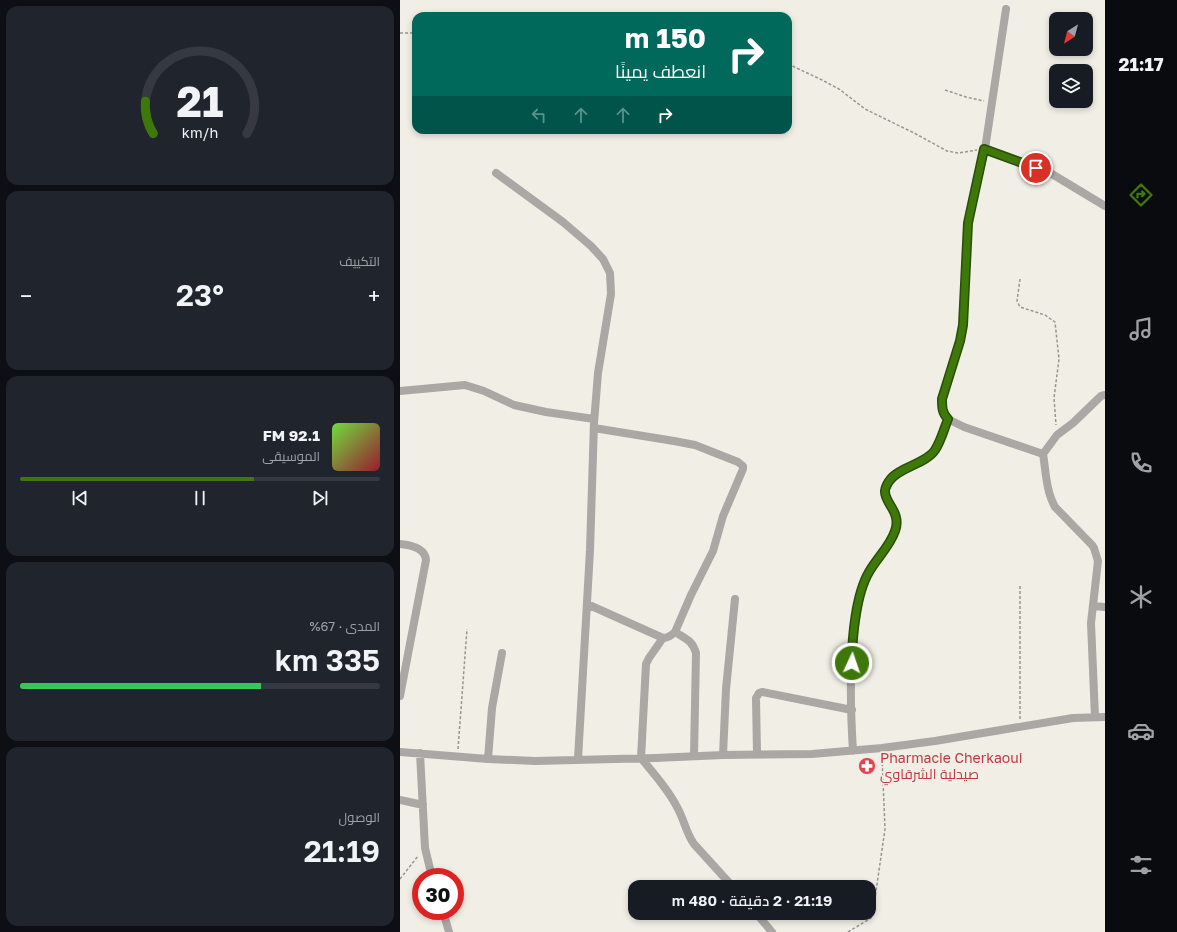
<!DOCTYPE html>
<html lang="ar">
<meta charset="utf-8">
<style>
:root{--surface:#171b24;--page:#20242c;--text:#f1f3f6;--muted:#9ea1a6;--line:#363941;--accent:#3f780a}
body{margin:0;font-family:"Golos Text",Cairo,sans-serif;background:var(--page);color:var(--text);direction:rtl;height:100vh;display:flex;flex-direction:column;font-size:15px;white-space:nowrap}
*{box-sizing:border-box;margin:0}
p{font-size:13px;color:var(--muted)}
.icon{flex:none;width:22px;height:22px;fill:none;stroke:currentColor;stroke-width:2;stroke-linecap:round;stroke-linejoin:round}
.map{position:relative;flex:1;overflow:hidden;direction:ltr}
.side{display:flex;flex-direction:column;gap:6px;padding:6px;background:#0d0f14;width:400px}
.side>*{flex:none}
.banner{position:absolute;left:12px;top:12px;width:380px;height:122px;border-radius:12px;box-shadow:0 2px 6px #0003;direction:rtl;background:#00695c;color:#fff;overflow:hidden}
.needle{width:26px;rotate:216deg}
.tools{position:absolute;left:649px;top:12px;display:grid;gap:8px}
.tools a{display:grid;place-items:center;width:44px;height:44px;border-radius:8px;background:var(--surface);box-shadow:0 2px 6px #0003;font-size:20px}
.speed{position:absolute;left:12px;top:868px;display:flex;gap:8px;font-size:20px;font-weight:700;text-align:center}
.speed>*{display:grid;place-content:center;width:52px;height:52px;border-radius:50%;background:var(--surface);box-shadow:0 2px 6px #0003;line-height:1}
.speed .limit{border:6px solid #d22;background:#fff;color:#111}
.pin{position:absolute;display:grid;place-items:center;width:34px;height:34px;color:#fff;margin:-17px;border:2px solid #fff;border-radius:50%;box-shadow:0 1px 4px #0007}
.me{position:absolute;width:44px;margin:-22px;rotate:3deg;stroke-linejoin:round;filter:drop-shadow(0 0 3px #0008)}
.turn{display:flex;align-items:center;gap:14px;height:84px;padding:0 20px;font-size:18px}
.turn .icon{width:52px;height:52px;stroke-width:2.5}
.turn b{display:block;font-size:28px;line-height:34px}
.lanes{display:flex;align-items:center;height:38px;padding:0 20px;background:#0003;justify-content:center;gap:20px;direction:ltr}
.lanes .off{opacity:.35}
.big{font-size:30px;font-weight:600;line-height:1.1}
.side .tile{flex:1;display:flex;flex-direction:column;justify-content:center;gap:6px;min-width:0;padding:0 14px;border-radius:12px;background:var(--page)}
.side .dial{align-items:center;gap:0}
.dial svg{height:104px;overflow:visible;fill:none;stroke:var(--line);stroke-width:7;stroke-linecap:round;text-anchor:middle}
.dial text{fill:var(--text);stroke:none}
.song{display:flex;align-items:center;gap:12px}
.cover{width:48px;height:48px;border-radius:6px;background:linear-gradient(135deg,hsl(100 70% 55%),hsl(350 70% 35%))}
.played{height:4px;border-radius:2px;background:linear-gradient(90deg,var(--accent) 65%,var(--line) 65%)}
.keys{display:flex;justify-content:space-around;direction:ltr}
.heat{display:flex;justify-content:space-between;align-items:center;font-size:22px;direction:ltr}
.charge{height:6px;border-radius:3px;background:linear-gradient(90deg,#34c759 67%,var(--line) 0)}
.trip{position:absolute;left:228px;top:880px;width:248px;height:40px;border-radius:12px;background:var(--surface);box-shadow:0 2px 6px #0003;font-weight:600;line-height:40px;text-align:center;direction:rtl}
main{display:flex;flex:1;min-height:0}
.tabs{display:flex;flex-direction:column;width:72px;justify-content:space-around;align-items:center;background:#090b0e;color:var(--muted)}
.tabs .icon{width:28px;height:28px}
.tabs .selected{color:var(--accent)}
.tabs b{font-size:18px;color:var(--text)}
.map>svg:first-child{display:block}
</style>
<main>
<nav class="tabs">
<b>21:17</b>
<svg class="icon selected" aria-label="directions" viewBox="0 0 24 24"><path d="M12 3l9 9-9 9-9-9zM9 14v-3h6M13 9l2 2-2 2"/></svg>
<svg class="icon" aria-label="music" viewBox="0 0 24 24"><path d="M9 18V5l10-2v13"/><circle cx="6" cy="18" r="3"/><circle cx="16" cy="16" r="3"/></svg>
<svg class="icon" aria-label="phone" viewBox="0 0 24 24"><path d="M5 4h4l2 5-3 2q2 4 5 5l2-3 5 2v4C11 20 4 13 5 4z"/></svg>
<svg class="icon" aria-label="climate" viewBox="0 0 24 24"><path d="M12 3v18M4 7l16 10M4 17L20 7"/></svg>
<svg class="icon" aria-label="car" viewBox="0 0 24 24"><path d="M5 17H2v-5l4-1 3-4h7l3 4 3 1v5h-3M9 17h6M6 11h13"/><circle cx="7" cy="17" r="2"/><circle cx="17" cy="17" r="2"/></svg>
<svg class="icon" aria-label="filters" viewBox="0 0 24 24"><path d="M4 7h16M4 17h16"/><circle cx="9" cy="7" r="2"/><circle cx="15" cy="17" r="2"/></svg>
</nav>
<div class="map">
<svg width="705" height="932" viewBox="0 0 705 932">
<rect width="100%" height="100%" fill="#f0eee5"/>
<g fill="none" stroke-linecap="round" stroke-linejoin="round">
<path stroke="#97968f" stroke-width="1.5" stroke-dasharray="3 2" stroke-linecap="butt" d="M0,33h16
M388,64l34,16 17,9 26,20 51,25 31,17 11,2 19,-3
M545,90l21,7 18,4
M620,279l-3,22 3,6 25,8 10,7 4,37 -5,39 2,27
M620,719v-133
M58,749l9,-120
M0,879l18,-23
M448,932l23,-14 2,-6 12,-83 -3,-73"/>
<path stroke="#aaa7a4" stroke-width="8" d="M585,149l21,-140
M96,173l67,49 28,24 12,13 7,14 1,21 -13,79 -4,50 -4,127 -12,209
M0,391l65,-6 19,6 30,14 32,7 48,7
M643,454l14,-19 16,-12 28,-27 4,-1
M0,544c11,1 25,4 26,16l-26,136
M187,604l76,34c5,0 8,-2 12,-6l16,-37 22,-44 10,-35 20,-47v-3l-5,-4 -43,-17 -21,-4 -80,-13
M693,606l12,1
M275,632c11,7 17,8 21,21l-2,103
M263,638l-14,20 -3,6 -5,94c13,16 27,31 36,49 7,12 9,26 17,37l39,43
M695,717l-4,-94 7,-62 -4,-13 -2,-3 -37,-38c-9,-16 -9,-35 -12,-53l-79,-27 -16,-8 -4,-4 -2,-6v-10l18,-58 3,-16 5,-102 17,-74 67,25 53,32
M453,751c-3,-48 -4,-96 5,-144 2,-12 4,-23 11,-34 9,-16 29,-34 27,-54 -1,-10 -9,-18 -11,-28 9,-25 36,-22 49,-40 7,-8 10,-22 14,-32
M0,752l88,7 47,2 120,-3 68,-3 89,-1 70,-6 53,-7 138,-23 32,-1
M20,753l5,95 7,29
M357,754l-1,-56 3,-5 3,-1 90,18
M323,755l3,-66 9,-90
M88,759l4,-51 10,-55
M0,800l23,5
M43,911l6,21
M356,913l16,19"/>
</g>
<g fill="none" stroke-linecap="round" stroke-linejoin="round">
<g stroke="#294e06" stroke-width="10">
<path id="route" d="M452,663c0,-26 4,-69 17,-91 8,-14 21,-26 26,-41 7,-19 -11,-28 -10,-40 0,-3 3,-9 5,-11 8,-12 37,-17 45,-30 6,-9 9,-21 13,-31 -6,-6 -6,-12 -6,-20l18,-58 3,-16 5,-102 16,-74 52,19"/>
</g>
<use href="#route" stroke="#3f780a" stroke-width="7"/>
</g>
<defs>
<g id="pharmacy-disc" transform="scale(0.9)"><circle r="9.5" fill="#e0444e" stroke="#f0eee5"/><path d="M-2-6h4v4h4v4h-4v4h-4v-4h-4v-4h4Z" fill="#fff"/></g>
</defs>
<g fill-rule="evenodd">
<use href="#pharmacy-disc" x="467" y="766"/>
</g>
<g text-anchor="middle" stroke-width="3.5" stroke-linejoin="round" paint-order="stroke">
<g font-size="14" fill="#be3a42" stroke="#f0eee5" text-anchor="start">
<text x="480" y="763">Pharmacie Cherkaoui<tspan x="480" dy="16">صيدلية الشرقاوي</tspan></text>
</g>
</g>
</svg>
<div class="tools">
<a><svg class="needle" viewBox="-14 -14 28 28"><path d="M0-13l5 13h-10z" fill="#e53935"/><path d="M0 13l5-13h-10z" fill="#9ea1a6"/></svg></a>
<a><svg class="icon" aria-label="layers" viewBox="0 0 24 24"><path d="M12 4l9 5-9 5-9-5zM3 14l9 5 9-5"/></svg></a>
</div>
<div class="speed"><div class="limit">30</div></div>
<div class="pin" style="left:636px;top:168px;background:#d93025"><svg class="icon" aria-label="arrive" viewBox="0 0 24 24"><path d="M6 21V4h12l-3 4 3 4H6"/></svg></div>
<svg class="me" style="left:452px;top:663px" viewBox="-20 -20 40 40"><circle r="17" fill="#3f780a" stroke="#fff" stroke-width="3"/><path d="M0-11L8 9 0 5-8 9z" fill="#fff"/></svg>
<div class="trip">21:19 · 2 دقيقة · 480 m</div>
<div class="banner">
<div class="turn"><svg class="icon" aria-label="right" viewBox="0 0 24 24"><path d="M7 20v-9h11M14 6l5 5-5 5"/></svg><div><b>150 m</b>انعطف يمينًا</div></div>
<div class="lanes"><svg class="icon off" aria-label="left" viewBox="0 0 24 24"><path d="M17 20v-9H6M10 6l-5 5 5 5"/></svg><svg class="icon off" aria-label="ahead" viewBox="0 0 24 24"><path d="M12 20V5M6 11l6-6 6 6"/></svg><svg class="icon off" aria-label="ahead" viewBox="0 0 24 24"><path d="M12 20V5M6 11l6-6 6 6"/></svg><svg class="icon" aria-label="right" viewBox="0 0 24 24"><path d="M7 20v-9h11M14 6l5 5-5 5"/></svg></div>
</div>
</div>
<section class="side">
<div class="tile dial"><svg viewBox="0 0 100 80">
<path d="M14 69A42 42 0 1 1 86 69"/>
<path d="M14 69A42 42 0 0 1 8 44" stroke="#3f780a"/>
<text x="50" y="56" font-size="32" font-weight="700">21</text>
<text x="50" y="72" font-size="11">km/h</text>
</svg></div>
<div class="tile"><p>التكييف</p>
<div class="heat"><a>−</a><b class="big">23°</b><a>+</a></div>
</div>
<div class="tile">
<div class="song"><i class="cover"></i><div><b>92.1 FM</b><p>الموسيقى</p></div></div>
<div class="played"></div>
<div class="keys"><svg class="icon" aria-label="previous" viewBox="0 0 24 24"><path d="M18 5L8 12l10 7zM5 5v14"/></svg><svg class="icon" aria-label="pause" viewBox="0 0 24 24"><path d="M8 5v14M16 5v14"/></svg><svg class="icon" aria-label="next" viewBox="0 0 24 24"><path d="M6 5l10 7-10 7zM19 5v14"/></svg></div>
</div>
<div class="tile"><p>المدى · 67%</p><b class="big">335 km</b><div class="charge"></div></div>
<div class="tile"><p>الوصول</p><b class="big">21:19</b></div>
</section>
</main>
